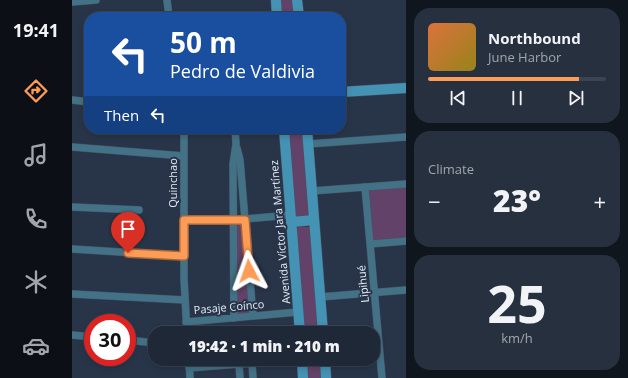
<!DOCTYPE html>
<meta charset="utf-8">
<style>
:root{--surface:#1e2837;--page:#26303f;--text:#f1f3f6;--muted:#a1a6ad;--line:#3c4452;--accent:#fd9c56}
body{margin:0;font-family:"Open Sans",sans-serif;background:var(--page);color:var(--text);height:100vh;display:flex;flex-direction:column;font-size:15px;white-space:nowrap}
*{box-sizing:border-box;margin:0}
p{font-size:13px;color:var(--muted)}
.icon{flex:none;width:22px;height:22px;fill:none;stroke:currentColor;stroke-width:2;stroke-linecap:round;stroke-linejoin:round}
.map{position:relative;flex:1;overflow:hidden}
.drawer{display:flex;flex-direction:column;gap:8px;padding:8px;background:#10161e;width:222px}
.drawer>*{flex:none}
.top-card{position:absolute;left:12px;top:12px;width:262px;height:122px;border-radius:16px;box-shadow:0 2px 6px #0003,0 0 0 1px var(--line);background:#1a4fa0;color:#fff;overflow:hidden}
.speed{position:absolute;left:12px;top:314px;display:flex;gap:8px;font-size:20px;font-weight:700;text-align:center}
.speed>*{display:grid;place-content:center;width:52px;height:52px;border-radius:50%;background:var(--surface);box-shadow:0 2px 6px #0003,0 0 0 1px var(--line);line-height:1}
.speed .limit{border:6px solid #d22;background:#fff;color:#111}
.pin{position:absolute;display:grid;place-items:center;width:34px;height:34px;color:#fff;margin:-41px -17px;border-radius:50% 50% 50% 0;rotate:-45deg;box-shadow:0 0 4px #0007}
.pin .icon{rotate:45deg}
.me{position:absolute;width:44px;margin:-22px;rotate:356deg;stroke-linejoin:round;filter:drop-shadow(0 0 3px #0008)}
.turn{display:flex;align-items:center;gap:14px;height:84px;padding:0 20px;font-size:18px}
.turn .icon{width:52px;height:52px;stroke-width:2.5}
.turn b{display:block;font-size:28px;line-height:34px}
.then{display:flex;align-items:center;height:38px;padding:0 20px;background:#0003;gap:8px;font-size:15px}
.big{font-size:30px;font-weight:800;line-height:1.1}
.drawer .widget{flex:1;display:flex;flex-direction:column;justify-content:center;gap:6px;min-width:0;padding:0 14px;border-radius:16px;background:var(--page)}
.drawer .dial{align-items:center;gap:0}
.dial b{font-size:52px;line-height:1}
.song{display:flex;align-items:center;gap:12px}
.cover{width:48px;height:48px;border-radius:6px;background:linear-gradient(135deg,hsl(20 70% 55%),hsl(50 70% 35%))}
.played{height:4px;border-radius:2px;background:linear-gradient(90deg,var(--accent) 85%,var(--line) 85%)}
.keys{display:flex;justify-content:space-around;direction:ltr}
.heat{display:flex;justify-content:space-between;align-items:center;font-size:22px;direction:ltr}
.trip{position:absolute;left:76px;top:326px;width:232px;height:40px;border-radius:16px;background:var(--surface);box-shadow:0 2px 6px #0003,0 0 0 1px var(--line);font-weight:800;line-height:40px;text-align:center}
main{display:flex;flex:1;min-height:0}
.tab-bar{display:flex;flex-direction:column;width:72px;justify-content:space-around;align-items:center;background:#0c1016;color:var(--muted)}
.tab-bar .icon{width:28px;height:28px}
.tab-bar .on{color:var(--accent)}
.tab-bar b{font-size:18px;color:var(--text)}
.map>svg:first-child{display:block}
</style>
<main>
<nav class="tab-bar">
<b>19:41</b>
<svg class="icon on" aria-label="directions" viewBox="0 0 24 24"><path d="M12 3l9 9-9 9-9-9zM9 14v-3h6M13 9l2 2-2 2"/></svg>
<svg class="icon" aria-label="music" viewBox="0 0 24 24"><path d="M9 18V5l10-2v13"/><circle cx="6" cy="18" r="3"/><circle cx="16" cy="16" r="3"/></svg>
<svg class="icon" aria-label="phone" viewBox="0 0 24 24"><path d="M5 4h4l2 5-3 2q2 4 5 5l2-3 5 2v4C11 20 4 13 5 4z"/></svg>
<svg class="icon" aria-label="climate" viewBox="0 0 24 24"><path d="M12 3v18M4 7l16 10M4 17L20 7"/></svg>
<svg class="icon" aria-label="car" viewBox="0 0 24 24"><path d="M5 17H2v-5l4-1 3-4h7l3 4 3 1v5h-3M9 17h6M6 11h13"/><circle cx="7" cy="17" r="2"/><circle cx="17" cy="17" r="2"/></svg>
</nav>
<div class="map">
<svg width="334" height="378" viewBox="0 0 334 378">
<rect width="100%" height="100%" fill="#283549"/>
<path fill="#624268" d="M208,0h13l2,17h-15z
M215,129h17l6,88 -15,1z
M334,186v53l-33,2 -4,-51z
M170,223l8,88 -1,3 -13,1 1,-91z
M227,226l11,1 9,106h-16l-7,-104z
M233,359h16l2,19h-17z"/>
<g fill="none" stroke-linecap="round" stroke-linejoin="round">
<g stroke="#465265" stroke-width="8">
<path id="street" d="M95,0l2,17
M0,2l24,-2
M0,100l17,2
M112,129v150l3,54
M236,144l98,-7
M0,147l112,9
M165,148l3,12 13,156
M293,187l17,191
M240,191l94,-7
M0,207l67,3
M112,220l61,-1 45,-4
M298,244l36,-3
M0,249l112,7
M0,294l113,6
M248,297l86,-7
M162,318l-1,-154 3,-20 -1,-15
M114,322l112,-10
M0,335l21,2
M55,340l28,3
M117,359l1,19
M180,363l1,15
M167,364l1,14
M117,368l113,-9"/>
</g>
<g stroke="#465265" stroke-width="11">
<path id="secondary" d="M204,0l1,17
M225,0l2,17
M269,92l65,-4
M212,129l16,204
M235,129l16,204
M219,222l23,-2
M230,359l1,19
M253,359l1,19"/>
</g>
<use href="#street" stroke="#437186" stroke-width="7"/>
<use href="#secondary" stroke="#4492b4" stroke-width="10"/>
</g>
<g fill="none" stroke-linecap="round" stroke-linejoin="round">
<g stroke="#a46538" stroke-width="10">
<path id="route" d="M56,253l56,3v-36h61l4,51"/>
</g>
<use href="#route" stroke="#fd9c56" stroke-width="7"/>
</g>
<g text-anchor="middle" stroke-width="4" stroke-linejoin="round" paint-order="stroke">
<g font-size="11" fill="#e4ecf9" stroke="#283549">
<text transform="translate(101 183) rotate(-90)" y="4">Quinchao</text>
<text transform="translate(208 232) rotate(-95)" y="4">Avenida Víctor Jara Martínez</text>
<text transform="translate(291 284) rotate(-96)" y="4">Lipihué</text>
<text transform="translate(157 307) rotate(-5)" y="4">Pasaje Coínco</text>
</g>
</g>
</svg>
<div class="speed"><div class="limit">30</div></div>
<div class="pin" style="left:56px;top:253px;background:#d93025"><svg class="icon" aria-label="arrive" viewBox="0 0 24 24"><path d="M6 21V4h12l-3 4 3 4H6"/></svg></div>
<svg class="me" style="left:177px;top:271px" viewBox="-20 -20 40 40"><path d="M0-17L14 15 0 8-14 15z" fill="#fd9c56" stroke="#fff" stroke-width="4"/></svg>
<div class="trip">19:42 · 1 min · 210 m</div>
<div class="top-card">
<div class="turn"><svg class="icon" aria-label="left" viewBox="0 0 24 24"><path d="M17 20v-9H6M10 6l-5 5 5 5"/></svg><div><b>50 m</b>Pedro de Valdivia</div></div>
<div class="then">Then<svg class="icon" aria-label="left" viewBox="0 0 24 24"><path d="M17 20v-9H6M10 6l-5 5 5 5"/></svg></div>
</div>
</div>
<section class="drawer">
<div class="widget">
<div class="song"><i class="cover"></i><div><b>Northbound</b><p>June Harbor</p></div></div>
<div class="played"></div>
<div class="keys"><svg class="icon" aria-label="previous" viewBox="0 0 24 24"><path d="M18 5L8 12l10 7zM5 5v14"/></svg><svg class="icon" aria-label="pause" viewBox="0 0 24 24"><path d="M8 5v14M16 5v14"/></svg><svg class="icon" aria-label="next" viewBox="0 0 24 24"><path d="M6 5l10 7-10 7zM19 5v14"/></svg></div>
</div>
<div class="widget"><p>Climate</p>
<div class="heat"><a>−</a><b class="big">23°</b><a>+</a></div>
</div>
<div class="widget dial"><b>25</b><p>km/h</p></div>
</section>
</main>
